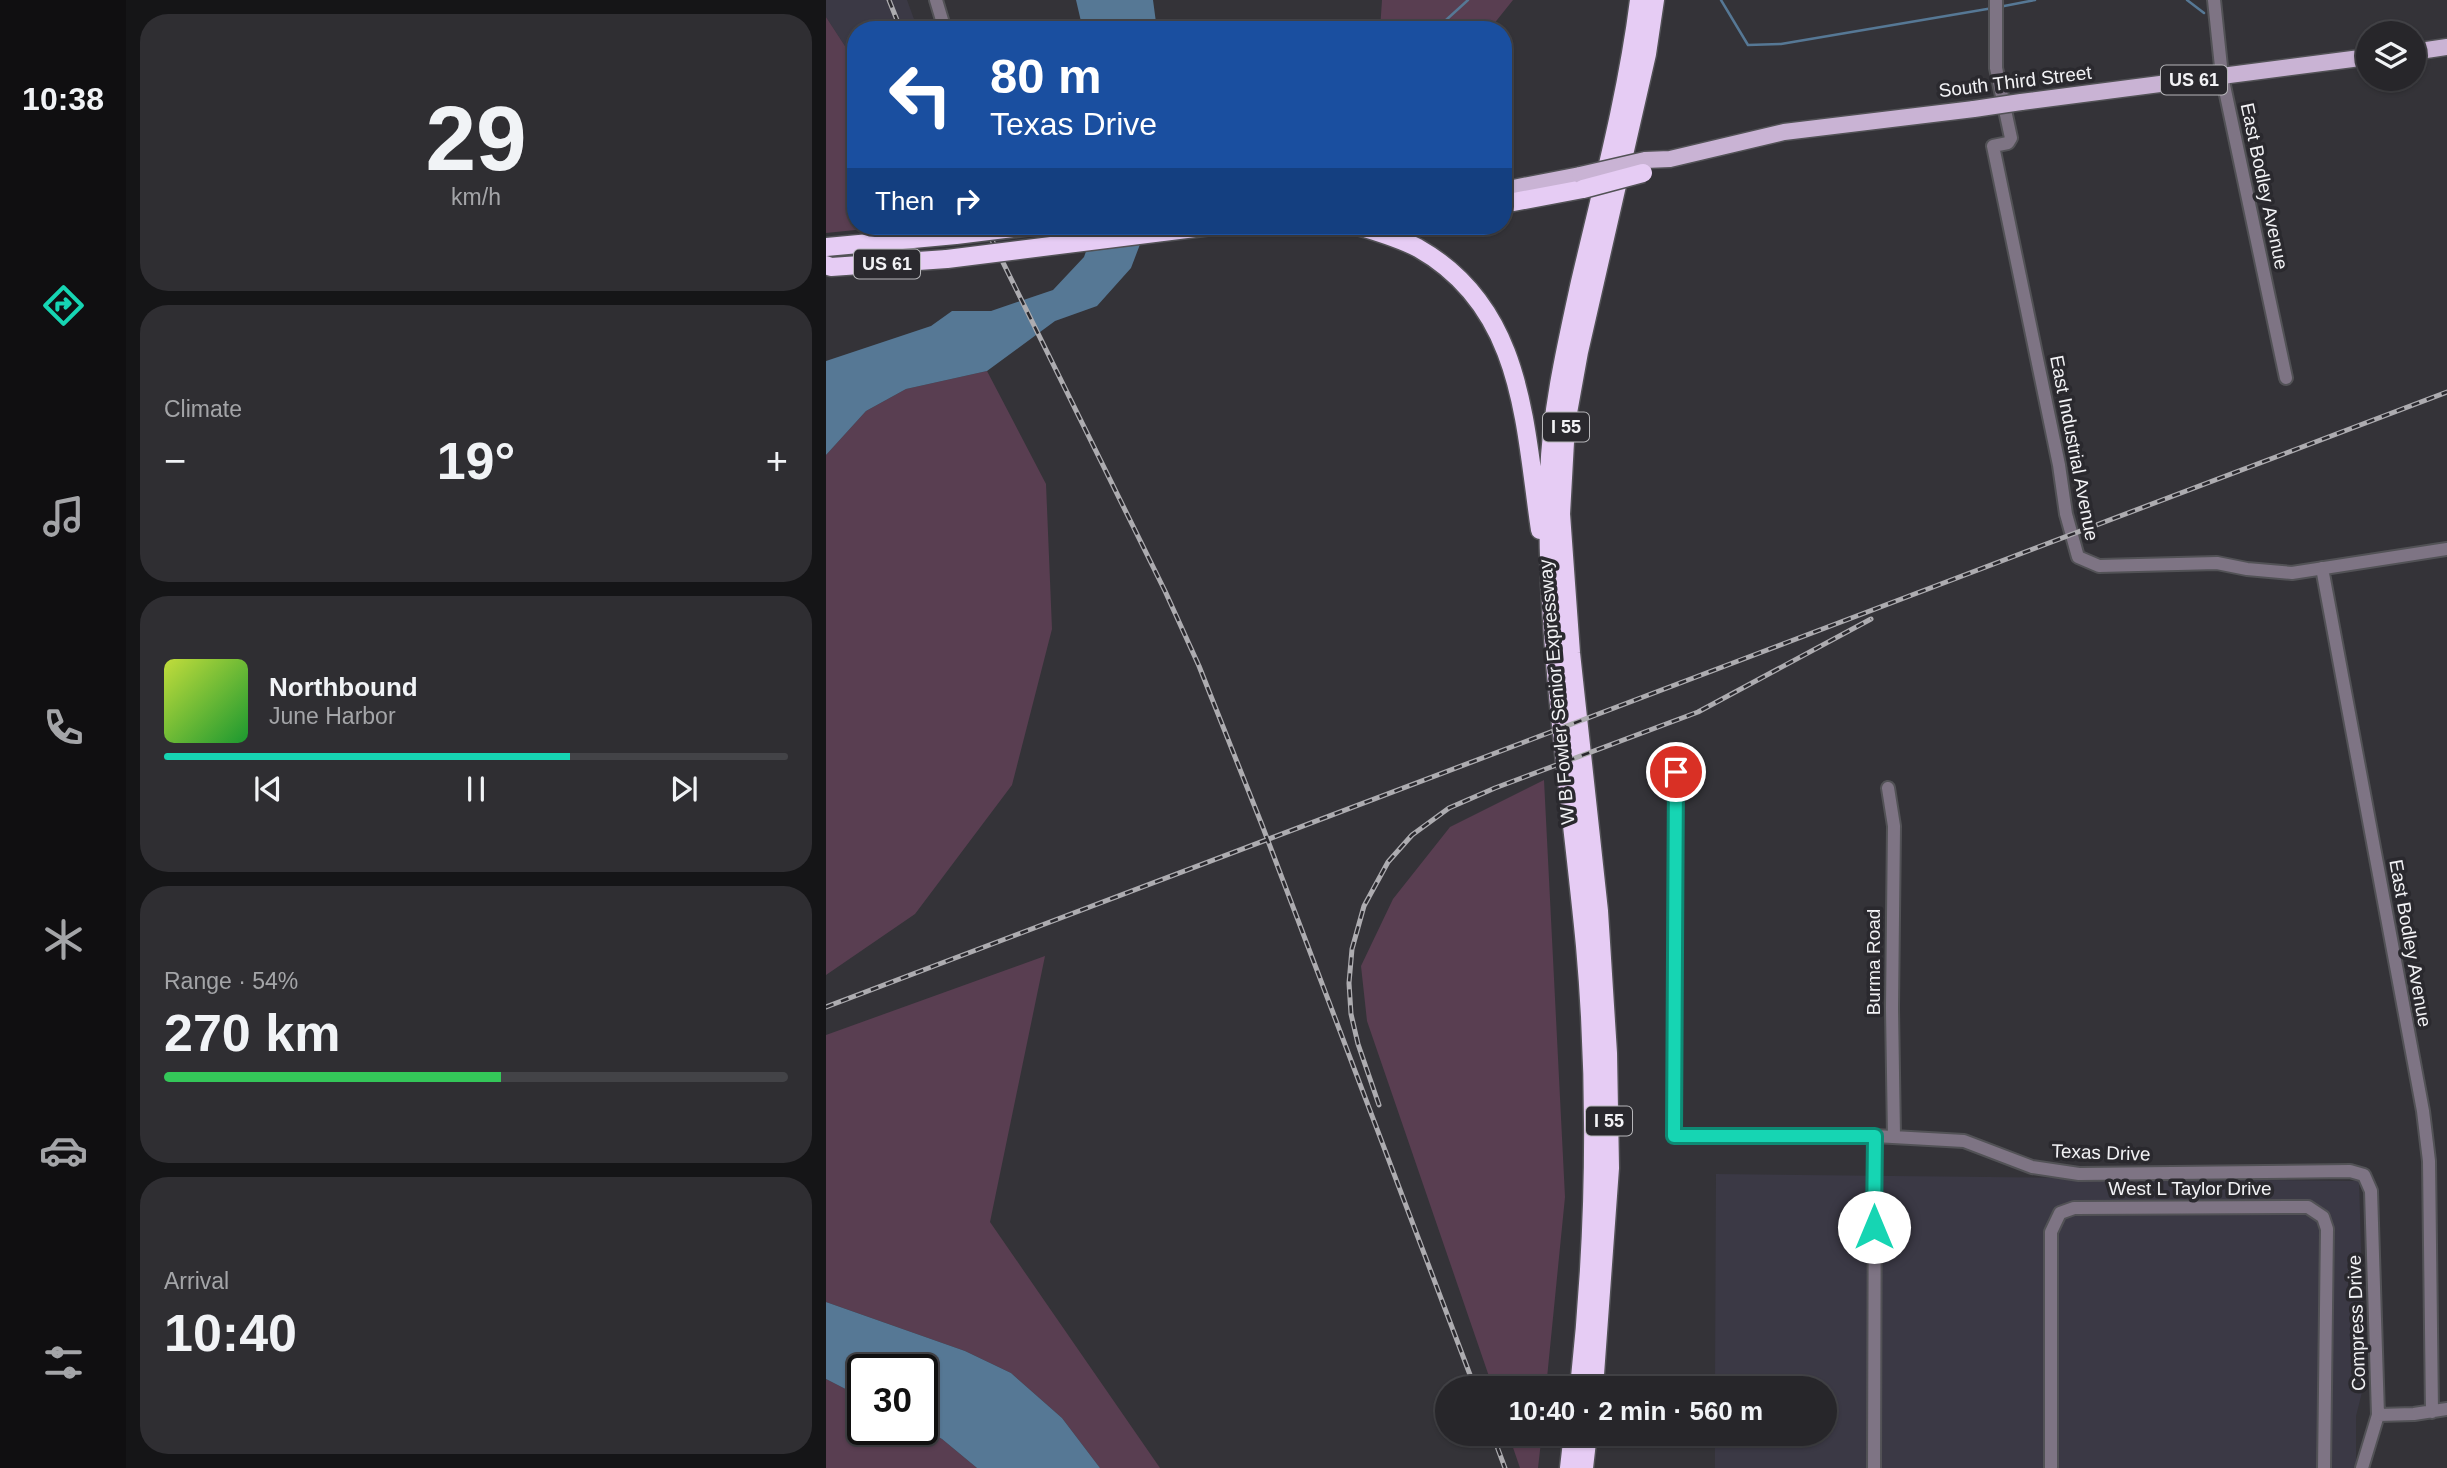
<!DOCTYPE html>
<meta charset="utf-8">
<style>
:root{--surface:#27262a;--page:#2f2e32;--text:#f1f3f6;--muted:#a4a5a8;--line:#434347;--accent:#16d5b3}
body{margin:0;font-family:Helvetica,sans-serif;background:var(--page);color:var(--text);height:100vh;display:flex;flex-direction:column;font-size:26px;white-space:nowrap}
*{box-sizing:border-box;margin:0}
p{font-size:23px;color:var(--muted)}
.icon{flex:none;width:38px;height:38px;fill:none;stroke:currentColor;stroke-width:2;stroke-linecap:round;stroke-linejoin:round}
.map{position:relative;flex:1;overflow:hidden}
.side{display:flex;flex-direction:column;gap:14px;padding:14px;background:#151517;width:700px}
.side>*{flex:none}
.banner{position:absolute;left:21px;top:21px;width:665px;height:214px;border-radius:28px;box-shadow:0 2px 5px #0004,0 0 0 2px var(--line);background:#1a4fa0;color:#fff;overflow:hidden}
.fabs{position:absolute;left:1530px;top:21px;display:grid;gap:14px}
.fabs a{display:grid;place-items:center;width:70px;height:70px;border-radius:50%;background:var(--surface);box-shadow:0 2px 5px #0004,0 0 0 2px var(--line);font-size:35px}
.speed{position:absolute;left:21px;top:1354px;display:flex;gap:14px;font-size:35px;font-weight:700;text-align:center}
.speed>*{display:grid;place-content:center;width:91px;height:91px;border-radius:50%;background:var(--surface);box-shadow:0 2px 5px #0004,0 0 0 2px var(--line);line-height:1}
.speed .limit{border:4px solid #111;border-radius:10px;background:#fff;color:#111}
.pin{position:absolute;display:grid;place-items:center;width:60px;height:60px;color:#fff;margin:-30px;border:4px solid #fff;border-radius:50%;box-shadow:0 2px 7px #0007}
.me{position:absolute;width:77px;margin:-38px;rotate:0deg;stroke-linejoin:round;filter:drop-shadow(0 0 5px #0008)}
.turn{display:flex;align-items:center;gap:24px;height:147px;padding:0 28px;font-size:32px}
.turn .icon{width:91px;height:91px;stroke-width:2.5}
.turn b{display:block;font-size:49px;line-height:60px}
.then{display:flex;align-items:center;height:66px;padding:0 28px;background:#0003;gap:14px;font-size:26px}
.big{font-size:52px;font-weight:700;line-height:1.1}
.side .widget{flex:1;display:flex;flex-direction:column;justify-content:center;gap:10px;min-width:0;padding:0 24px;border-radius:28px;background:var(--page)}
.side .dial{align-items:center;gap:0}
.dial b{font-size:91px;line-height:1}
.song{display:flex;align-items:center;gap:21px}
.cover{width:84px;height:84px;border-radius:10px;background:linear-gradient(135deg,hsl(70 70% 55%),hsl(130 70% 35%))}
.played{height:7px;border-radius:4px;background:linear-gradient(90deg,var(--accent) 65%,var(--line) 65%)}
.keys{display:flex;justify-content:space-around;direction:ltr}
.heat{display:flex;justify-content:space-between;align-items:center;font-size:38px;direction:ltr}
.charge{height:10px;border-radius:5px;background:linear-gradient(90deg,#34c759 54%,var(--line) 0)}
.trip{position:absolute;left:609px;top:1376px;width:402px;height:70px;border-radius:35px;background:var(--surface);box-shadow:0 2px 5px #0004,0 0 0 2px var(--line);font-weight:700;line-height:70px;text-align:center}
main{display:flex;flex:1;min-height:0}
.dock{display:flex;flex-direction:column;width:126px;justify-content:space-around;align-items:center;background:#100f11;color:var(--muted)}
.dock .icon{width:49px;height:49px}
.dock .active{color:var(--accent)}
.dock b{font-size:32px;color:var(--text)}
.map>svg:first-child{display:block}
</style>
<main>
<nav class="dock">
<b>10:38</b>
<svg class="icon active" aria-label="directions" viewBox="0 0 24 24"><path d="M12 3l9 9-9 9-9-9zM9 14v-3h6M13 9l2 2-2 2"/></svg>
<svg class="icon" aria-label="music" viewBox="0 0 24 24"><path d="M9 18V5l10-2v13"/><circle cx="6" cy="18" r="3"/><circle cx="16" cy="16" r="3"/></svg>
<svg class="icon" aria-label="phone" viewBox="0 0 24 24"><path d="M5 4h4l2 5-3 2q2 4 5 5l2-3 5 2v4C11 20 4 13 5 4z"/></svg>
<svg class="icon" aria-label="climate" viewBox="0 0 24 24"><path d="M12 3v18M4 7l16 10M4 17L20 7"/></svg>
<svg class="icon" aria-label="car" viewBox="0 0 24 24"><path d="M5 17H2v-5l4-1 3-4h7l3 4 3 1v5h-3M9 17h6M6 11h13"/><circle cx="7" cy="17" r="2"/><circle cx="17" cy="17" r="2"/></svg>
<svg class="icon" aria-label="filters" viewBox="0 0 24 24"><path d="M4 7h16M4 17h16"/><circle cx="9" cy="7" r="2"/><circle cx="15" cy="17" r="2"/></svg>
</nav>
<section class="side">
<div class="widget dial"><b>29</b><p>km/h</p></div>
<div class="widget"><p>Climate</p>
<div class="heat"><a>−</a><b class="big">19°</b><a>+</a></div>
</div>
<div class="widget">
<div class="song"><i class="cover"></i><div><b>Northbound</b><p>June Harbor</p></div></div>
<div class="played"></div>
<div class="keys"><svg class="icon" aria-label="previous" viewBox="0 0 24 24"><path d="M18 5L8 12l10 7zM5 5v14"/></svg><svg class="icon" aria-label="pause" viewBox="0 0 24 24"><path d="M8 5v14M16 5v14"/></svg><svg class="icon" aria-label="next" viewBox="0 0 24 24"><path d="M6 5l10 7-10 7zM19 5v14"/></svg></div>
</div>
<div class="widget"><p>Range · 54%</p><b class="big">270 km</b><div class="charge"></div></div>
<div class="widget"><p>Arrival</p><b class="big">10:40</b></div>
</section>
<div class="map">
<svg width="1621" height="1468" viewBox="0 0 1621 1468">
<rect width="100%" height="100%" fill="#343338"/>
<path fill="#3b3945" d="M0,0h81l11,30h-62v33l-30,-46z
M890,1174l643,7 6,199 -9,36v52h-641v-35h110v-45h-110z"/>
<path fill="#593e51" d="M556,0h131l-24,30h-109z
M0,17l30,46v163h38l-68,7z
M161,371l59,113 6,145 -40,156 -97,129 -89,61v-520l40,-44 40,-22z
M718,780l21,417 -19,191h-53l-126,-367 -6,-55 32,-67 57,-72z
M219,956l-55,266 170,246h-60l-38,-50 -51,-45 -46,-22 -139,-49v-267z
M0,1379l37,19v32l59,-2 20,11 35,29h-151z
M682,1433h34l-4,35h-18z"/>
<path fill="#567895" d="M250,0h77l4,30h-74z
M269,226h52l-16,42 -34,38 -42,15 -68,50 -81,18 -40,22 -40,44v-94l105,-35 21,-15h39l62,-21 31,-33z
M0,1302l139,49 46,22 51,45 38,50h-123l-35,-29 -20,-11v-58h-59v28l-37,-19z"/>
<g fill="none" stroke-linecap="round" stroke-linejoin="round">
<path stroke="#567895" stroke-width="2.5" d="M895,0l27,45 33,-1 212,-36
M1361,0l17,13
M1173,7l36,-7
M609,30l33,-30"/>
<g stroke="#525256" stroke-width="16">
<path id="minor" d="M110,0l9,30
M1170,0v68l15,70 -3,5 -15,3 66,319 7,49 12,43 21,9 118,-3 30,6 45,4 155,-24
M1388,0l8,76 64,302
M1496,568l101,543 6,50 3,251
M850,772l-2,364h201l89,5 68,26 47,7 271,-3 14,4 7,16 7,224 -16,53
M1062,788l6,38 -2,182 2,129
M1552,1415l36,-1 33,-5
M1048,1468l1,-332
M1225,1468v-236l9,-19 14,-5 234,-1 15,10 4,12 -3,239"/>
</g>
<g stroke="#525256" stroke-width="19">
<path id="major" d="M1587,52l34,-5
M1195,102l347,-45
M819,160l25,-1 114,-27 190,-23
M677,190l77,-15"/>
</g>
<g stroke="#525256" stroke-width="21">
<path id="highway" d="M677,204l80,-15
M532,226c20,6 41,12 60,22 106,60 106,175 122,282
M0,247l130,-12
M0,265l5,2 116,-8
M753,1388c16,-147 19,-295 6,-442 -15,-157 -41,-313 -36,-470 2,-65 17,-130 31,-194 22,-94 47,-187 59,-282
M768,1388l16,-220 -2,-115 -9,-142 -28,-258 -10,-139 5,-90 13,-72 68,-298 8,-54
M743,1468l4,-35
M758,1468l4,-35"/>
</g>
<use href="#minor" stroke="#7e7484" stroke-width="12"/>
<use href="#major" stroke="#c9b3d4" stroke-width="16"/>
<use href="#highway" stroke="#e6ccf4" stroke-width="18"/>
<g stroke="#adacb0" stroke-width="5">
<path id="rail" d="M63,0l12,30
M159,226l180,365 34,75 63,159 213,563
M0,1007l1621,-615
M553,1105l-21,-61 -7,-30 -2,-31 3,-34 12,-43 24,-44 24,-27 37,-27 46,-20 203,-76 173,-93
M666,1433l13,35"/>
</g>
<use href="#rail" stroke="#2a292e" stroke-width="2.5" stroke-dasharray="8" stroke-linecap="butt"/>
<g stroke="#525256" stroke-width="19" stroke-linecap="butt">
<path id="major-bridge" d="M1148,109l47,-7
M754,175l65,-15"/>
</g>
<g stroke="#525256" stroke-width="21" stroke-linecap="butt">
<path id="highway-bridge" d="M757,189l60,-16
M130,235l75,-9
M121,259l264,-33"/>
</g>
<use href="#major-bridge" stroke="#c9b3d4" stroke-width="16"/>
<use href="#highway-bridge" stroke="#e6ccf4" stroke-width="18"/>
</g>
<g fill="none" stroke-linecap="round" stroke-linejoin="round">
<g stroke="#0e8a74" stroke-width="18">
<path id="route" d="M850,772l-2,364h201l-1,91"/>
</g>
<use href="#route" stroke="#16d5b3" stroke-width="12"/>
</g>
<g text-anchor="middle" stroke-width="7" stroke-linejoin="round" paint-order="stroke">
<g fill="#2a292e" stroke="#b6b6b9" stroke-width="2">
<rect x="1335" y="65.5" width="66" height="29" rx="5"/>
<rect x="28" y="249.5" width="66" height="29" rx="5"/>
<rect x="717" y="412.5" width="46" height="29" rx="5"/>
<rect x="760" y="1106.5" width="46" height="29" rx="5"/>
</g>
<g font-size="18" font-weight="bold" fill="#f2f2f5">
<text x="1368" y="86">US 61</text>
<text x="61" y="270">US 61</text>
<text x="740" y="433">I 55</text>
<text x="783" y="1127">I 55</text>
</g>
<g font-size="19" fill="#f2f2f5" stroke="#2a292e">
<text transform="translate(1189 81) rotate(-7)" y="7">South Third Street</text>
<text transform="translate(1439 186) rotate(78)" y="7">East Bodley Avenue</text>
<text transform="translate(1249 448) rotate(79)" y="7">East Industrial Avenue</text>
<text transform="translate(730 692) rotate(-95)" y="7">W B Fowler Senior Expressway</text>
<text transform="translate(1585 943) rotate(80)" y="7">East Bodley Avenue</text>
<text transform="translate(1047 962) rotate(-90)" y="7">Burma Road</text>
<text transform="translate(1275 1152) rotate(2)" y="7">Texas Drive</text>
<text x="1364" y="1195">West L Taylor Drive</text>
<text transform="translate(1530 1323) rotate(-92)" y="7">Compress Drive</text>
</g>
</g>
</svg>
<div class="fabs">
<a><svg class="icon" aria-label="layers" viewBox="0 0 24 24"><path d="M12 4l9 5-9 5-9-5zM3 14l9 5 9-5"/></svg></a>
</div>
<div class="speed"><div class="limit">30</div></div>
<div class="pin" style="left:850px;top:772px;background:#d93025"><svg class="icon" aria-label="arrive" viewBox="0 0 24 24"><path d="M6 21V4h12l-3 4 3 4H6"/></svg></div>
<svg class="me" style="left:1048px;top:1227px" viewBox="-20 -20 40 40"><circle r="19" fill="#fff"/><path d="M0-13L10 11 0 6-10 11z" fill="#16d5b3"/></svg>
<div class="trip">10:40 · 2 min · 560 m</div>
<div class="banner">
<div class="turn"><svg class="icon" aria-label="left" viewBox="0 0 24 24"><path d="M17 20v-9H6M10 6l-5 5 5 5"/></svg><div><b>80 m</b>Texas Drive</div></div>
<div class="then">Then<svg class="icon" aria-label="right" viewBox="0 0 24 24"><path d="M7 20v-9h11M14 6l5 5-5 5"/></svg></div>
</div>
</div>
</main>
